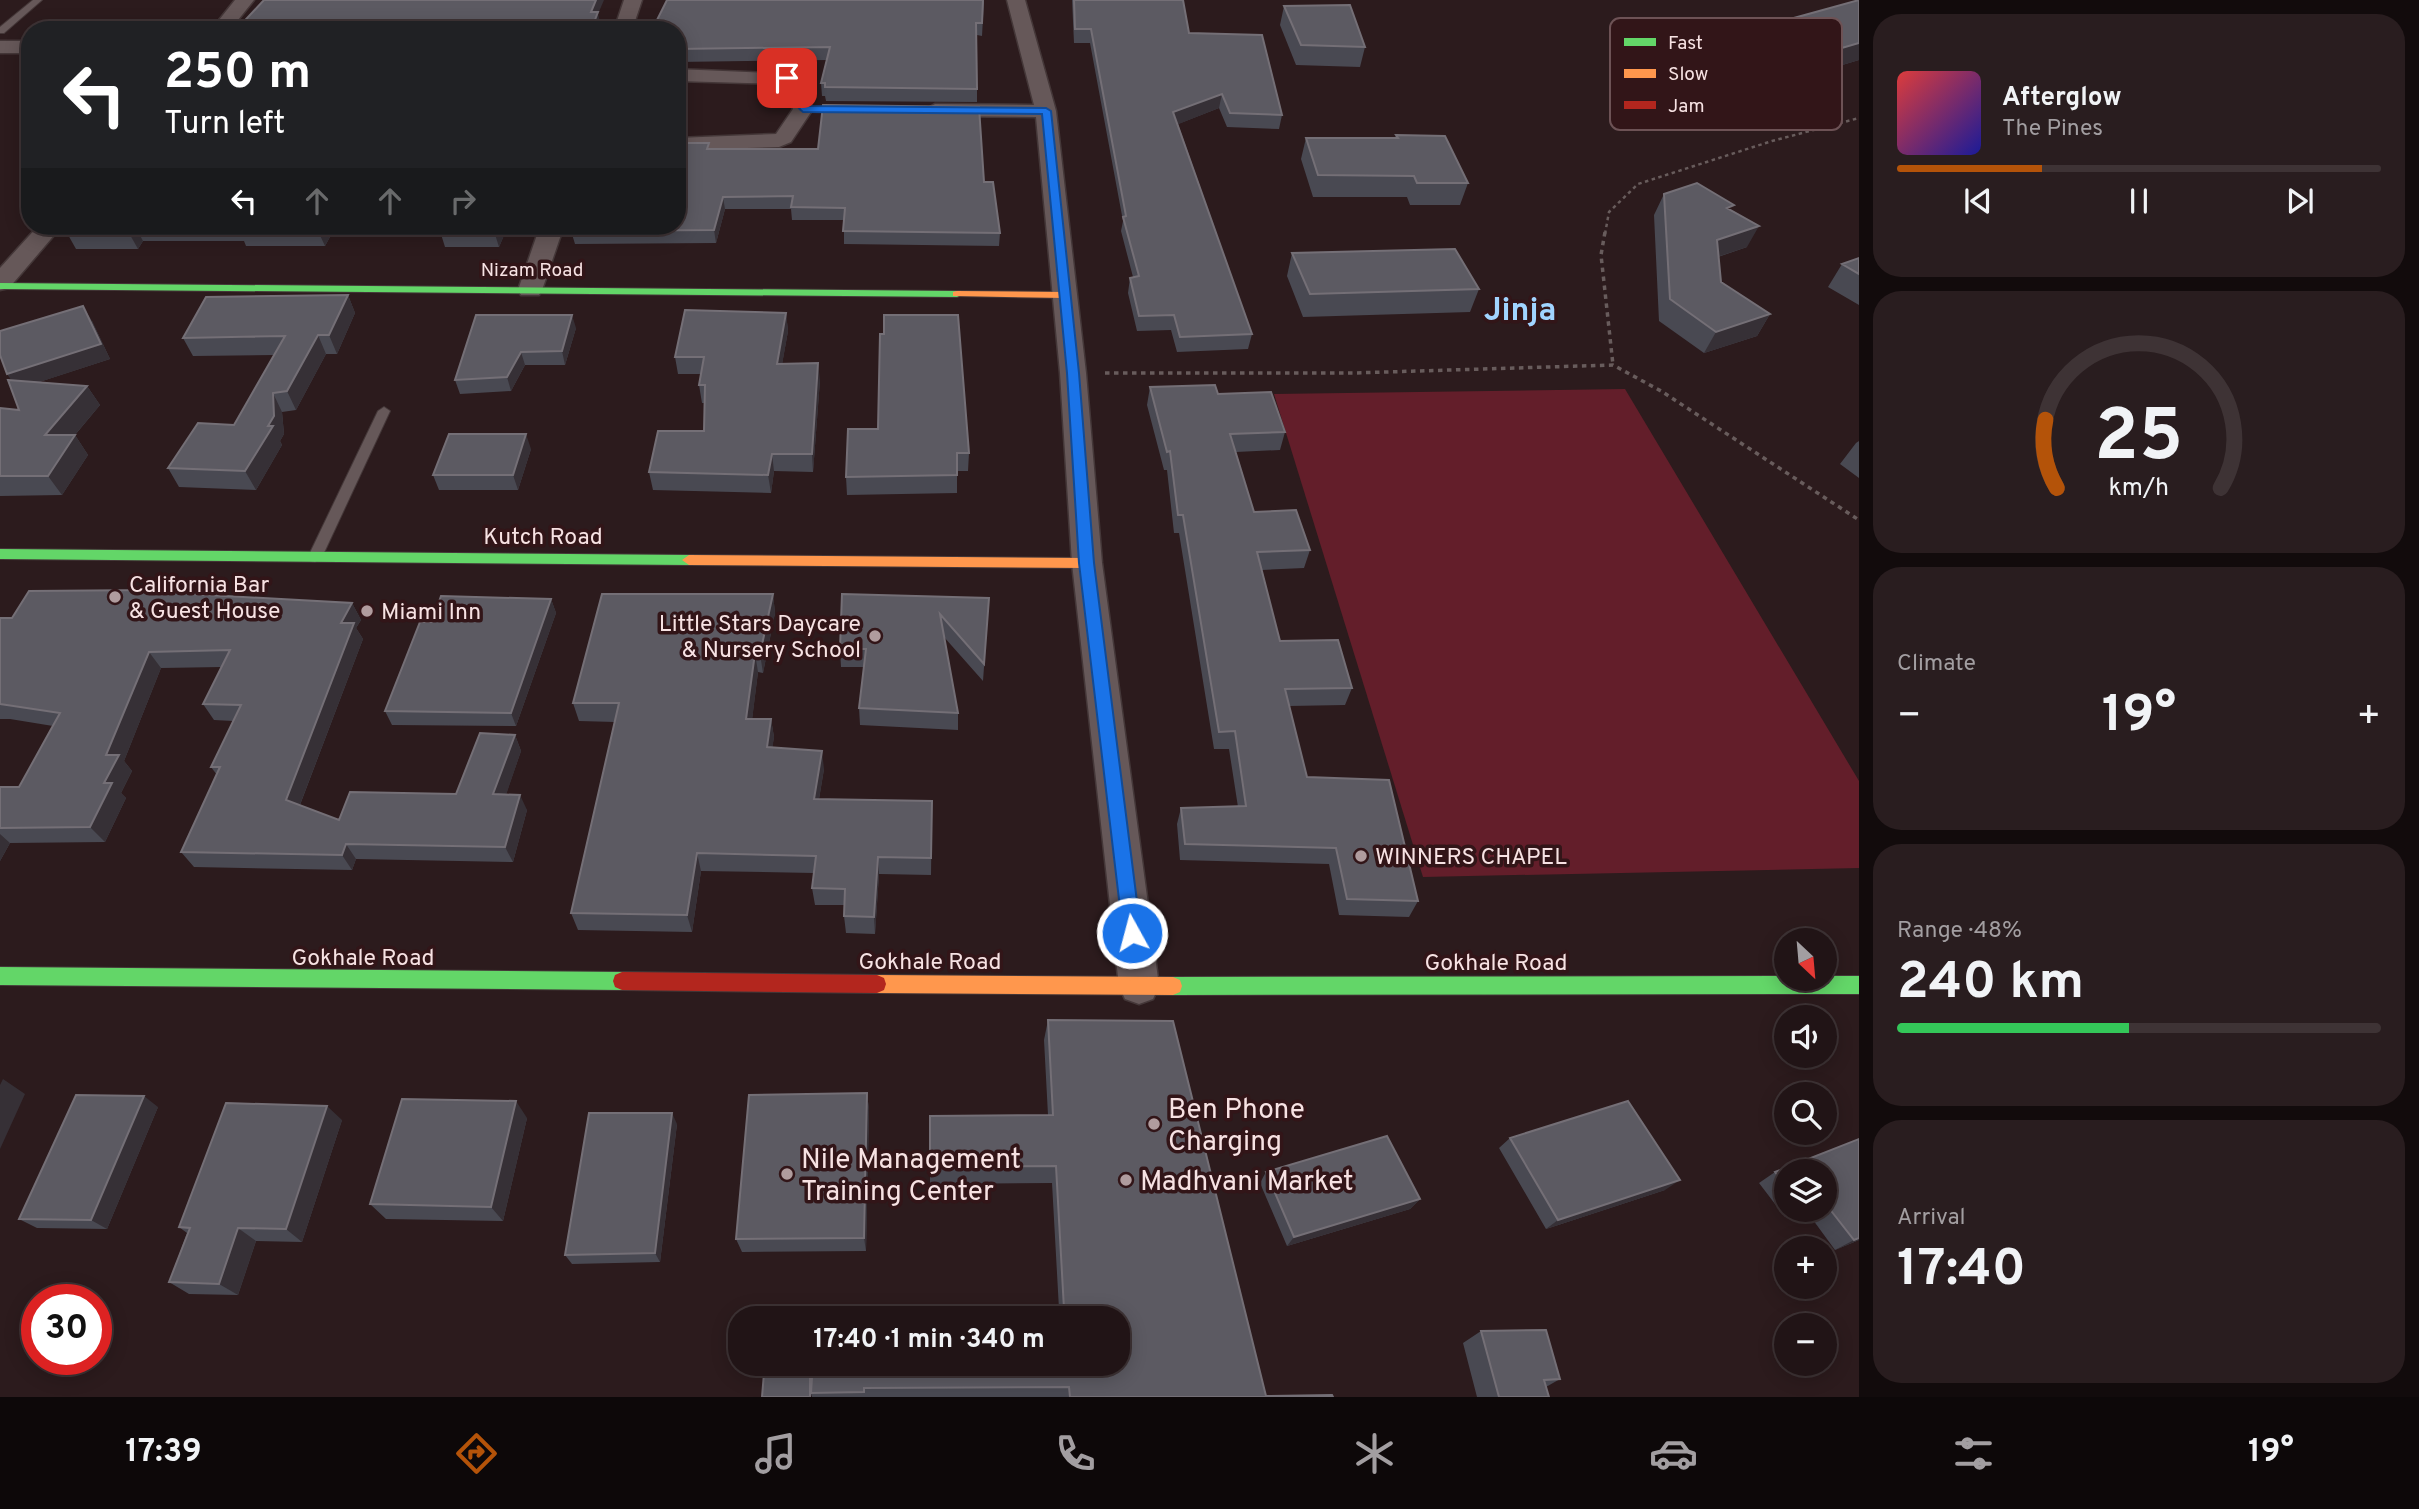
<!DOCTYPE html>
<meta charset="utf-8">
<style>
:root{--surface:#211416;--page:#291d1f;--text:#f1f3f6;--muted:#a29ea1;--line:#3e3335;--accent:#b45309}
body{margin:0;font-family:Overpass,sans-serif;background:var(--page);color:var(--text);height:100vh;display:flex;flex-direction:column;font-size:26px;white-space:nowrap}
*{box-sizing:border-box;margin:0}
p{font-size:23px;color:var(--muted)}
.icon{flex:none;width:38px;height:38px;fill:none;stroke:currentColor;stroke-width:2;stroke-linecap:round;stroke-linejoin:round}
.map{position:relative;flex:1;overflow:hidden}
.panel{display:flex;flex-direction:column;gap:14px;padding:14px;background:#120b0c;width:560px}
.panel>*{flex:none}
.guide{position:absolute;left:21px;top:21px;width:665px;height:214px;border-radius:28px;box-shadow:0 4px 18px #0003,0 0 0 2px var(--line);background:#202124;color:#fff;overflow:hidden}
.needle{width:46px;rotate:154deg}
.buttons{position:absolute;left:1774px;top:928px;display:grid;gap:14px}
.buttons a{display:grid;place-items:center;width:63px;height:63px;border-radius:50%;background:var(--surface);box-shadow:0 4px 18px #0003,0 0 0 2px var(--line);font-size:35px}
.speed{position:absolute;left:21px;top:1284px;display:flex;gap:14px;font-size:35px;font-weight:700;text-align:center}
.speed>*{display:grid;place-content:center;width:91px;height:91px;border-radius:50%;background:var(--surface);box-shadow:0 4px 18px #0003,0 0 0 2px var(--line);line-height:1}
.speed .limit{border:10px solid #d22;background:#fff;color:#111}
.pin{position:absolute;display:grid;place-items:center;width:60px;height:60px;color:#fff;margin:-30px;border-radius:14px;box-shadow:0 4px 10px #0006}
.me{position:absolute;width:77px;margin:-38px;rotate:353deg;stroke-linejoin:round;filter:drop-shadow(0 0 5px #0008)}
.turn{display:flex;align-items:center;gap:24px;height:147px;padding:0 28px;font-size:32px}
.turn .icon{width:91px;height:91px;stroke-width:2.5}
.turn b{display:block;font-size:49px;line-height:60px}
.lanes{display:flex;align-items:center;height:66px;padding:0 28px;background:#0003;justify-content:center;gap:35px;direction:ltr}
.lanes .off{opacity:.35}
.big{font-size:52px;font-weight:700;line-height:1.1}
.panel .widget{flex:1;display:flex;flex-direction:column;justify-content:center;gap:10px;min-width:0;padding:0 24px;border-radius:28px;background:var(--page)}
.panel .dial{align-items:center;gap:0}
.dial svg{height:182px;overflow:visible;fill:none;stroke:var(--line);stroke-width:7;stroke-linecap:round;text-anchor:middle}
.dial text{fill:var(--text);stroke:none}
.song{display:flex;align-items:center;gap:21px}
.cover{width:84px;height:84px;border-radius:10px;background:linear-gradient(135deg,hsl(0 70% 55%),hsl(240 70% 35%))}
.played{height:7px;border-radius:4px;background:linear-gradient(90deg,var(--accent) 30%,var(--line) 30%)}
.keys{display:flex;justify-content:space-around;direction:ltr}
.heat{display:flex;justify-content:space-between;align-items:center;font-size:38px;direction:ltr}
.charge{height:10px;border-radius:5px;background:linear-gradient(90deg,#34c759 48%,var(--line) 0)}
.trip{position:absolute;left:728px;top:1306px;width:402px;height:70px;border-radius:28px;background:var(--surface);box-shadow:0 4px 18px #0003,0 0 0 2px var(--line);font-weight:700;line-height:70px;text-align:center}
.tab-bar{display:flex;height:112px;justify-content:space-around;align-items:center;background:#0d0809;color:var(--muted)}
.tab-bar .icon{width:49px;height:49px}
.tab-bar .current{color:var(--accent)}
.tab-bar b{font-size:32px;color:var(--text)}
main{display:flex;flex:1;min-height:0}
.map>svg:first-child{display:block}
</style>
<main>
<div class="map">
<svg width="1859" height="1397" viewBox="0 0 1859 1397">
<rect width="100%" height="100%" fill="#2c1b1d"/>
<path fill="#631e2a" d="M1625,389l234,392v87l-436,9 -149,-483z"/>
<g fill="none" stroke-linecap="round" stroke-linejoin="round">
<g stroke="#443738" stroke-width="2">
<path id="lane" d="M33,0h9l-38,33h-4v-6z
M384,407l6,4 -68,146 -7,5 -5,-1 -2,-4 70,-146z"/>
</g>
<g stroke="#443738" stroke-width="3">
<path id="street" d="M235,0h19l-24,30h-19z
M624,0h18l-10,30h-18z
M1007,0h18l31,111 30,262 16,190 57,423 -6,13 -14,5 -14,-5 -6,-13 -47,-423 -12,-190 -24,-256 -101,-1 -10,-6 10,-6 99,1z
M0,41h30v12h-30z
M677,69l117,5 9,8 10,27 -22,33 -12,5 -102,3v-12l99,-4 17,-25 -11,-25 -105,-3z
M38,226h24l-53,62 -9,2v-22z
M540,226h24l-22,64 -3,5h-18l-3,-5z"/>
</g>
<g stroke="#443738" stroke-width="2">
<path id="fast" d="M0,283l957,8 6,3 -6,3 -957,-8z
M0,549l689,6 7,5 -7,5 -689,-6z
M0,967l622,5 7,3 2,6 -2,6 -7,3 -622,-5z
M1787,976h72v18l-686,1 -7,-3 -2,-6 2,-6 7,-3z"/>
</g>
<g stroke="#443738" stroke-width="2">
<path id="slow" d="M957,291l108,1 6,3 -6,3 -112,-2v-4z
M689,555l398,3 7,5 -7,5 -398,-3 -7,-5z
M877,975l296,2 7,3 2,6 -2,6 -7,3 -296,-2 -7,-3 -2,-6 2,-6z"/>
</g>
<g stroke="#443738" stroke-width="2">
<path id="jam" d="M622,972l255,3 7,3 2,6 -2,6 -7,3 -255,-3 -7,-3 -2,-6 2,-6z"/>
</g>
<path stroke="#685c5c" stroke-width="2.5" stroke-dasharray="3.5 3.5" stroke-linecap="butt" d="M1605,234l4,-22 29,-28 134,-43 87,-23"/>
<path stroke="#685c5c" stroke-width="3.5" stroke-dasharray="4.5 4.5" stroke-linecap="butt" d="M1605,232l-4,23 12,110
M1105,373h248l260,-8 48,26 198,129"/>
<use href="#lane" fill="#665859" fill-rule="evenodd"/>
<use href="#street" fill="#665859" fill-rule="evenodd"/>
<use href="#fast" fill="#63d668" fill-rule="evenodd"/>
<use href="#slow" fill="#ff974d" fill-rule="evenodd"/>
<use href="#jam" fill="#b3261e" fill-rule="evenodd"/>
</g>
<path fill="#494952" d="M984,0l-2,36 -5,-1v67l-151,-1 -1,-5h-3l-1,-13 6,-23 -150,2v-32z
M1072,0h111l6,33 93,82 -3,14 -52,-2 -8,-19 -41,16 74,210 -4,15 -71,3 -6,-22 -34,1 -9,-38 2,-15 3,-1 -12,-46 2,-10 -33,-178h-16z
M1859,0v60l-123,37 -56,-29 9,-21z
M1284,6l81,41 -5,20 -64,-2 -16,-40z
M1396,135l72,48 -8,22h-50l-3,-8h-94l-12,-38 5,-21h89z
M710,149l274,33 16,51 -1,13 -155,-2v-24h-52l-1,-11h-66l-9,34 -141,1 -4,-13z
M1664,194l68,16 15,37 -29,10 3,25 49,32 -13,22 -53,17 -45,-32 -5,-106z
M74,226h262l-11,20h-79l-2,-5h-101l-5,8h-62l-9,-16z
M443,226h65l-9,21h-54l-5,-16z
M1292,253l187,36 -9,23 -167,5 -16,-41z
M1859,258v47l-31,-18 14,-23z
M348,295l7,18 -18,41h-11l-30,56 -14,2 2,22 -4,7 2,4 -26,45 -77,-3 -11,-19 66,-43 40,-70 -81,1 -10,-18z
M786,313l2,18 -6,33 38,16 -7,92 -39,-1 -3,22 -118,-3 -4,-18 55,-41 1,-28h-3l-3,-18 2,-11h-23l-3,-17z
M92,321l18,38 -71,23 48,4 13,19 -25,30 13,20 -26,40 -62,1v-88l19,2 -7,-30 -5,-6z
M576,328l-11,37h-40l-14,26 -51,3 -5,-14z
M1150,387l68,7 67,38 -5,18 -44,2 18,60 56,38 -6,18 -42,2 18,71 72,47 -7,17 -56,1 18,71 111,124 -9,16 -70,-2 -10,-51 -149,-4 -3,-36 4,-16 57,-1 -9,-58h-15l-35,-216h-5l-7,-63h-3l-17,-65z
M848,429l121,24 -1,18h-11v22l-110,2 -1,-18z
M1859,441v37l-19,-14 16,-21z
M531,449l-13,41h-79l-6,-15z
M773,594l2,19 -12,60 -5,-1 -6,47h19l3,18 -2,11 52,21 -5,30 113,2 -1,74 -52,-1 -4,60 -29,-1 -2,-17v-11h-29l-3,-17 2,-15 -113,-2 -9,61 -114,-2 -7,-17 44,-191 -36,-1 -6,-18z
M208,595l144,8 9,17 -5,8 7,11 -63,166 39,15 117,-26 59,-59 6,16 -15,43 21,16 -14,52 -157,-3 -4,11 -158,-3 -13,-15 36,-77 -6,-8 22,-46 -19,-1 -11,-16 19,-37 -61,1 -37,93 8,10 -11,22 5,5 -21,44 -95,1 -10,18v-74h19l34,-61 -43,-7h-10v-101h12z
M989,598l-6,83 -39,-44 14,76v17l-98,-5 -1,-17 5,-41h-23l-1,-18z
M551,599l5,14 -40,113 -124,-1 -7,-14 47,-89z
M1048,1020l218,376 67,1h-521l-1,-3v3h-49l48,-25 2,4 247,-67 -7,-126 -122,1v-68l118,-1 -4,-75z
M867,1093l2,17 -3,141 -124,1 -6,-13z
M158,1107l-51,122 -70,-1 -18,-9z
M527,1118l-24,103 -117,-2 -16,-15z
M342,1120l-40,122 -46,-1 -18,54 -49,-1 -20,-12 18,-49 -8,-6z
M677,1124l-17,138 -88,2 -7,-9z
M1510,1138l155,52 -119,39 -47,-81z
M1859,1139v101l-24,10 -30,-41h20v-38h-38v38h16l-18,8 -26,-34 16,-11z
M1266,1172l154,27 -10,10 -123,37 -27,-63z
M1481,1331l79,48 -14,8 3,10h-72l-14,-54z"/>
<path fill="#363036" d="M596,0h8l-6,14 3,12 -2,4h-8v-18z
M1859,43v17l-123,37 10,-21z
M1222,94l-3,14 -48,19 2,-15z
M723,197l2,12 -9,34 -2,-13z
M135,226l8,15 -5,8 -9,-16z
M321,226h15l-11,20 -7,-15z
M497,226h11l-9,21 -5,-16z
M1759,226l-12,21 -42,14 12,-21z
M348,295l7,18 -18,41 -8,-19z
M83,306l9,15 18,38 -92,30 -11,-15z
M786,313l2,18 -9,51 -2,-18z
M1770,314l-13,22 -53,17 12,-21z
M572,315l4,13 -11,37 -3,-14z
M318,335l8,19 -30,56 -9,-19z
M521,352l4,13 -14,26 -4,-14z
M818,363l2,17 -7,92 -1,-18z
M87,386l13,19 -42,50 -13,-20z
M273,393l9,19 2,22 -4,7 2,4 -26,45 -11,-19 23,-45z
M526,434l5,15 -13,41 -5,-15z
M75,435l13,20 -26,40 -14,-19z
M772,454l2,17 -3,22 -3,-18z
M199,580l10,17 -18,-3z
M773,594l2,19 -12,60 -3,-19z
M551,599l5,14 -40,113 -5,-13z
M352,603l9,17 -5,8 7,11 -67,176 -10,-15 55,-177z
M149,652l12,16 -37,93 8,10 -11,22 5,5 -21,44 -15,-15 14,-44 2,-28z
M755,653l3,19 -8,65 -4,-18z
M771,719l3,18 -4,29 -3,-19z
M515,735l6,16 -20,59 -8,-16z
M822,751l2,18 -8,48 -2,-18z
M520,795l7,15 -14,52 -8,-15z
M0,834l10,9 -10,18z
M346,844l10,15 -4,11 -10,-15z
M697,853l4,18 -9,61 -5,-17z
M878,857l1,17 -4,60 -1,-17z
M3,1079l22,15 -25,55v-64z
M867,1093l2,17 -3,141 -2,-13z
M144,1096l14,11 -51,122 -16,-9z
M516,1101l11,17 -24,103 -12,-14z
M327,1106l15,14 -40,122 -16,-13z
M672,1113l5,11 -17,138 -5,-9z
M1680,1180l-15,10 -119,39 12,-9z
M1420,1199l-10,10 -123,37 7,-9z
M1799,1209h4l-18,8z
M238,1228l18,13 -18,54 -19,-11z
M1859,1238v2l-24,10 19,-10z"/>
<path fill="#5c5a62" stroke="#746f76" stroke-width="2" d="M264,0h332l-5,12h7l-7,18h-355z
M667,0h316l-1,23h-6l1,66 -152,-2v-4h-4l9,-36 -153,2v-19h-25z
M1074,0h109l6,33 73,2 20,80 -52,-2 -8,-19 -49,18 79,222 -72,3 -6,-22 -35,1 -9,-38 9,-2 -16,-59 3,-1 -35,-187h-16z
M1859,0v43l-113,33 -57,-29z
M1350,5l15,42 -64,-2 -17,-39z
M823,105l156,2 5,75h9l7,51 -157,-2 2,-23 -54,-1 2,-11 -70,1 -9,33 -143,1 2,-5h104v-83h32l-2,6h111z
M1396,135l49,1 23,47h-51l-3,-7 -96,-1 -12,-37h92z
M1697,183l37,22 -7,3 32,18 -42,14 4,42 49,32 -54,18 -46,-33 -6,-105z
M74,226h61l-6,7h-62z
M242,226h79l-3,5 -79,-1z
M443,226h54l-3,5h-54z
M1455,249l24,40 -169,5 -18,-41z
M1859,258v16l-17,-10z
M348,295l-19,40h-11l-31,56 -14,2 1,23 -6,10h5l-28,45 -77,-3 30,-45 36,2 51,-89 -102,2 23,-41z
M83,306l18,38 -94,30 -7,-19v-24z
M685,310l101,3 -9,51 41,-1 -6,91h-40l-4,21 -119,-3 9,-41h46l1,-46h-6l5,-28h-29z
M476,315h96l-10,36 -41,1 -14,25 -52,3z
M884,315h74l11,138h-12v22l-111,2 2,-48h30l2,-95h4z
M8,380l79,6 -42,49h30l-27,41h-48v-68l19,2z
M1215,385l3,9 53,-2 14,40 -55,2 24,78 42,-2 14,40 -53,2 23,89 58,-1 14,48 -67,1 22,88 82,3 29,121 -71,-2 -11,-51 -151,-4 -4,-36 65,-2 -11,-75 -16,1 -36,-217h-5l-8,-64 -3,1 -17,-65z
M449,434h77l-13,41h-80z
M159,580h40l-8,14 161,9 -11,20h13l-68,177 53,20 11,-28 106,2 24,-61 35,2 -22,59 27,1 -15,52 -159,-3 -4,11 -161,-3 39,-85h-9l30,-62 -38,-1 27,-54 -81,2 -43,103h13l-15,28h8l-22,44 -90,1v-41h19l41,-74 -60,-9v-86h12l17,-27 124,-1z
M602,594h171l-13,60 -5,-1 -9,66h25l-4,28 55,4 -8,48 118,2 -1,57 -53,-1 -4,60 -30,-1 1,-27 -33,-1 4,-32 -119,-3 -10,62 -116,-2 48,-210h-46z
M842,594l147,4 -5,66 -44,-50 18,99 -99,-5 7,-59h-26z
M441,596l110,3 -40,114 -126,-2 35,-89h12z
M1048,1020l125,1 93,375 66,-1 1,2h-263l-1,-10 -205,1v4l-53,1 2,-30h305v-45h-197v-7l143,-2 -8,-143 -126,1v-51l123,-1z
M867,1093l-3,145 -128,1 13,-144z
M76,1095l68,1 -53,124 -72,-1z
M402,1099l114,2 -25,106 -121,-3z
M1628,1101l52,79 -122,40 -48,-82z
M226,1103l101,3 -41,123 -48,-1 -19,56 -50,-2 21,-54 -11,-1z
M589,1113h83l-17,140 -90,2z
M1387,1136l33,63 -126,38 -28,-65z
M1859,1139v99l-5,2 -29,-37v-32h-38v16l-12,-15z
M1546,1330l14,49 -16,1 5,17h-50l-18,-66z
M810,1372v25h-48l2,-24z"/>
<path fill="#1a73e8" stroke="#114b97" stroke-width="2" d="M787,75l11,7 9,24 239,2 5,3 28,262 15,190 47,370 -2,6h-13l-3,-6 -44,-370 -12,-190 -25,-259 -239,-2c-10,-6 -11,-25 -21,-34z"/>
<g fill="#b09c9e" stroke="#321518" stroke-width="2.5">
<circle cx="115" cy="597" r="7"/>
<circle cx="367" cy="611" r="7"/>
<circle cx="875" cy="636" r="7"/>
<circle cx="1361" cy="856" r="7"/>
<circle cx="1154" cy="1124" r="7"/>
<circle cx="787" cy="1174" r="7"/>
<circle cx="1126" cy="1180" r="7"/>
</g>
<g text-anchor="middle" stroke-width="7" stroke-linejoin="round" paint-order="stroke">
<g font-size="19" fill="#f7e2e3" stroke="#321518">
<text x="532" y="276">Nizam Road</text>
</g>
<g font-size="23" fill="#f7e2e3" stroke="#321518">
<text x="543" y="544">Kutch Road</text>
<text x="363" y="965">Gokhale Road</text>
<text x="930" y="969">Gokhale Road</text>
<text x="1496" y="970">Gokhale Road</text>
</g>
<g font-size="23" fill="#f7e2e3" stroke="#321518" text-anchor="start">
<text x="129" y="592">California Bar<tspan x="129" dy="26">&amp; Guest House</tspan></text>
<text x="381" y="619">Miami Inn</text>
<text x="861" y="631" text-anchor="end">Little Stars Daycare<tspan x="861" dy="26">&amp; Nursery School</tspan></text>
<text x="1375" y="864">WINNERS CHAPEL</text>
</g>
<g font-size="28" fill="#f7e2e3" stroke="#321518" text-anchor="start">
<text x="1168" y="1118">Ben Phone<tspan x="1168" dy="32">Charging</tspan></text>
<text x="801" y="1168">Nile Management<tspan x="801" dy="32">Training Center</tspan></text>
<text x="1140" y="1190">Madhvani Market</text>
</g>
<g font-size="32" font-weight="bold" fill="#a1d4ff" stroke="#321518">
<text x="1520" y="320">Jinja</text>
</g>
</g>
<rect x="1610" y="18" width="232" height="112" rx="10" fill="#321518" stroke="#6d5255" stroke-width="2"/>
<rect x="1624" y="38" width="32" height="8" fill="#63d668"/>
<rect x="1624" y="69" width="32" height="9" fill="#ff974d"/>
<rect x="1624" y="101" width="32" height="8" fill="#b3261e"/>
<g font-size="19" fill="#f7e2e3">
<text x="1668" y="49">Fast</text>
<text x="1668" y="80">Slow</text>
<text x="1668" y="112">Jam</text>
</g>
</svg>
<div class="buttons">
<a><svg class="needle" viewBox="-14 -14 28 28"><path d="M0-13l5 13h-10z" fill="#e53935"/><path d="M0 13l5-13h-10z" fill="#a29ea1"/></svg></a>
<a><svg class="icon" aria-label="sound" viewBox="0 0 24 24"><path d="M4 9h4l5-4v14l-5-4H4zM17 9q2 3 0 6"/></svg></a>
<a><svg class="icon" aria-label="search" viewBox="0 0 24 24"><circle cx="10" cy="10" r="6"/><path d="M15 15l6 6"/></svg></a>
<a><svg class="icon" aria-label="layers" viewBox="0 0 24 24"><path d="M12 4l9 5-9 5-9-5zM3 14l9 5 9-5"/></svg></a>
<a>+</a>
<a>−</a>
</div>
<div class="speed"><div class="limit">30</div></div>
<div class="pin" style="left:787px;top:78px;background:#d93025"><svg class="icon" aria-label="arrive" viewBox="0 0 24 24"><path d="M6 21V4h12l-3 4 3 4H6"/></svg></div>
<svg class="me" style="left:1132px;top:933px" viewBox="-20 -20 40 40"><circle r="17" fill="#1a73e8" stroke="#fff" stroke-width="3"/><path d="M0-11L8 9 0 5-8 9z" fill="#fff"/></svg>
<div class="trip">17:40 · 1 min · 340 m</div>
<div class="guide">
<div class="turn"><svg class="icon" aria-label="left" viewBox="0 0 24 24"><path d="M17 20v-9H6M10 6l-5 5 5 5"/></svg><div><b>250 m</b>Turn left</div></div>
<div class="lanes"><svg class="icon" aria-label="left" viewBox="0 0 24 24"><path d="M17 20v-9H6M10 6l-5 5 5 5"/></svg><svg class="icon off" aria-label="ahead" viewBox="0 0 24 24"><path d="M12 20V5M6 11l6-6 6 6"/></svg><svg class="icon off" aria-label="ahead" viewBox="0 0 24 24"><path d="M12 20V5M6 11l6-6 6 6"/></svg><svg class="icon off" aria-label="right" viewBox="0 0 24 24"><path d="M7 20v-9h11M14 6l5 5-5 5"/></svg></div>
</div>
</div>
<section class="panel">
<div class="widget">
<div class="song"><i class="cover"></i><div><b>Afterglow</b><p>The Pines</p></div></div>
<div class="played"></div>
<div class="keys"><svg class="icon" aria-label="previous" viewBox="0 0 24 24"><path d="M18 5L8 12l10 7zM5 5v14"/></svg><svg class="icon" aria-label="pause" viewBox="0 0 24 24"><path d="M8 5v14M16 5v14"/></svg><svg class="icon" aria-label="next" viewBox="0 0 24 24"><path d="M6 5l10 7-10 7zM19 5v14"/></svg></div>
</div>
<div class="widget dial"><svg viewBox="0 0 100 80">
<path d="M14 69A42 42 0 1 1 86 69"/>
<path d="M14 69A42 42 0 0 1 9 39" stroke="#b45309"/>
<text x="50" y="56" font-size="32" font-weight="700">25</text>
<text x="50" y="72" font-size="11">km/h</text>
</svg></div>
<div class="widget"><p>Climate</p>
<div class="heat"><a>−</a><b class="big">19°</b><a>+</a></div>
</div>
<div class="widget"><p>Range · 48%</p><b class="big">240 km</b><div class="charge"></div></div>
<div class="widget"><p>Arrival</p><b class="big">17:40</b></div>
</section>
</main>
<nav class="tab-bar">
<b>17:39</b>
<svg class="icon current" aria-label="directions" viewBox="0 0 24 24"><path d="M12 3l9 9-9 9-9-9zM9 14v-3h6M13 9l2 2-2 2"/></svg>
<svg class="icon" aria-label="music" viewBox="0 0 24 24"><path d="M9 18V5l10-2v13"/><circle cx="6" cy="18" r="3"/><circle cx="16" cy="16" r="3"/></svg>
<svg class="icon" aria-label="phone" viewBox="0 0 24 24"><path d="M5 4h4l2 5-3 2q2 4 5 5l2-3 5 2v4C11 20 4 13 5 4z"/></svg>
<svg class="icon" aria-label="climate" viewBox="0 0 24 24"><path d="M12 3v18M4 7l16 10M4 17L20 7"/></svg>
<svg class="icon" aria-label="car" viewBox="0 0 24 24"><path d="M5 17H2v-5l4-1 3-4h7l3 4 3 1v5h-3M9 17h6M6 11h13"/><circle cx="7" cy="17" r="2"/><circle cx="17" cy="17" r="2"/></svg>
<svg class="icon" aria-label="filters" viewBox="0 0 24 24"><path d="M4 7h16M4 17h16"/><circle cx="9" cy="7" r="2"/><circle cx="15" cy="17" r="2"/></svg>
<b>19°</b>
</nav>
